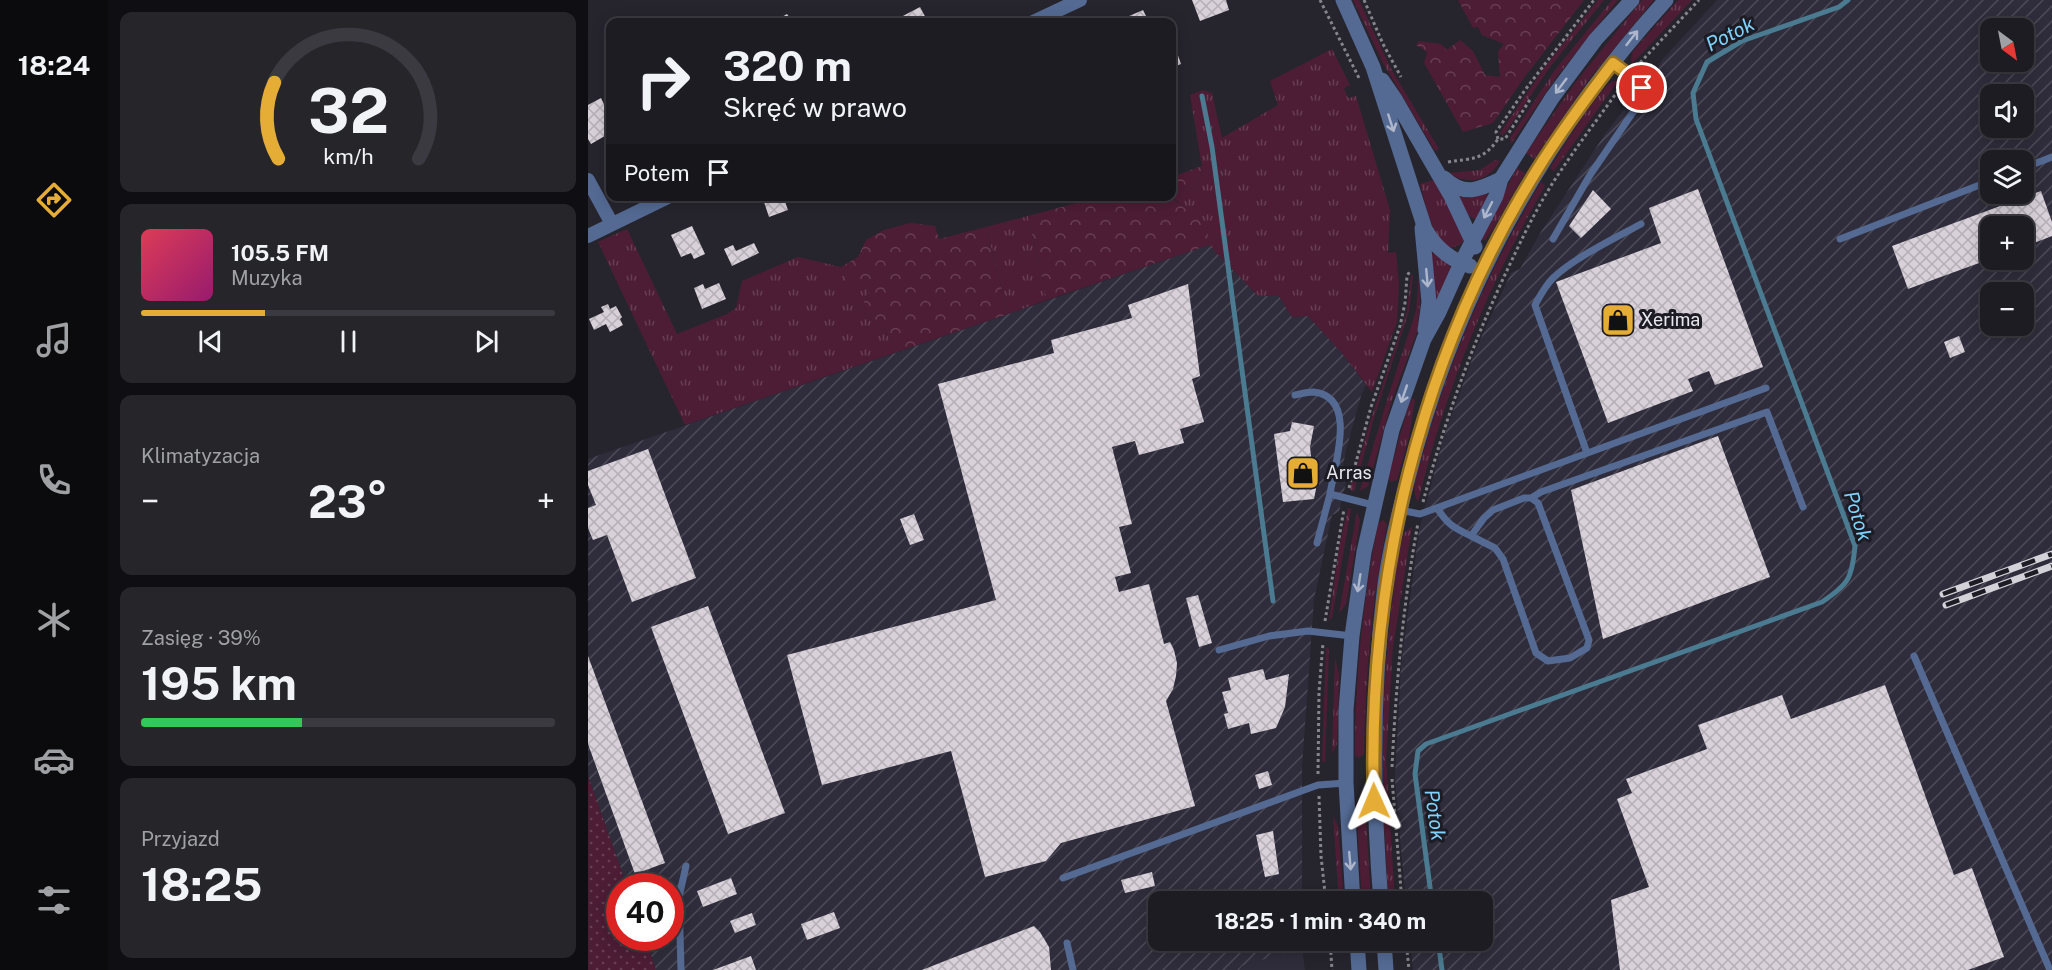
<!DOCTYPE html>
<html lang="pl">
<meta charset="utf-8">
<style>
:root{--surface:#1c1c22;--page:#25252a;--text:#f1f3f6;--muted:#a0a1a5;--line:#3a3a40;--accent:#e5ad35}
body{margin:0;font-family:"Public Sans",sans-serif;background:var(--page);color:var(--text);height:100vh;display:flex;flex-direction:column;font-size:22px;white-space:nowrap}
*{box-sizing:border-box;margin:0}
p{font-size:20px;color:var(--muted)}
.icon{flex:none;width:33px;height:33px;fill:none;stroke:currentColor;stroke-width:2;stroke-linecap:round;stroke-linejoin:round}
.map{position:relative;flex:1;overflow:hidden}
.sheet{display:flex;flex-direction:column;gap:12px;padding:12px;background:#0f0f13;width:480px}
.sheet>*{flex:none}
.guide{position:absolute;left:18px;top:18px;width:570px;height:183px;border-radius:12px;box-shadow:0 3px 15px #0003,0 0 0 2px var(--line);background:#1c1c22;color:var(--text);overflow:hidden}
.needle{width:39px;rotate:148deg}
.tools{position:absolute;left:1392px;top:18px;display:grid;gap:12px}
.tools a{display:grid;place-items:center;width:54px;height:54px;border-radius:12px;background:var(--surface);box-shadow:0 3px 15px #0003,0 0 0 2px var(--line);font-size:30px}
.speed{position:absolute;left:18px;top:873px;display:flex;gap:12px;font-size:30px;font-weight:700;text-align:center}
.speed>*{display:grid;place-content:center;width:78px;height:78px;border-radius:50%;background:var(--surface);box-shadow:0 3px 15px #0003,0 0 0 2px var(--line);line-height:1}
.speed .limit{border:9px solid #d22;background:#fff;color:#111}
.pin{position:absolute;display:grid;place-items:center;width:51px;height:51px;color:#fff;margin:-26px;border:3px solid #fff;border-radius:50%;box-shadow:0 2px 6px #0007}
.me{position:absolute;width:66px;margin:-33px;rotate:359deg;stroke-linejoin:round;filter:drop-shadow(0 0 4px #0008)}
.turn{display:flex;align-items:center;gap:21px;height:126px;padding:0 18px;font-size:27px}
.turn .icon{width:78px;height:78px;stroke-width:2.5}
.turn b{display:block;font-size:42px;line-height:51px}
.then{display:flex;align-items:center;height:57px;padding:0 18px;background:#0003;gap:12px;font-size:22px}
.big{font-size:45px;font-weight:700;line-height:1.1}
.sheet .widget{flex:1;display:flex;flex-direction:column;justify-content:center;gap:9px;min-width:0;padding:0 21px;border-radius:12px;background:var(--page)}
.sheet .dial{align-items:center;gap:0}
.dial svg{height:156px;overflow:visible;fill:none;stroke:var(--line);stroke-width:7;stroke-linecap:round;text-anchor:middle}
.dial text{fill:var(--text);stroke:none}
.song{display:flex;align-items:center;gap:18px}
.cover{width:72px;height:72px;border-radius:9px;background:linear-gradient(135deg,hsl(350 70% 55%),hsl(320 70% 35%))}
.played{height:6px;border-radius:3px;background:linear-gradient(90deg,var(--accent) 30%,var(--line) 30%)}
.keys{display:flex;justify-content:space-around;direction:ltr}
.heat{display:flex;justify-content:space-between;align-items:center;font-size:33px;direction:ltr}
.charge{height:9px;border-radius:4px;background:linear-gradient(90deg,#34c759 39%,var(--line) 0)}
.trip{position:absolute;left:560px;top:891px;width:345px;height:60px;border-radius:12px;background:var(--surface);box-shadow:0 3px 15px #0003,0 0 0 2px var(--line);font-weight:700;line-height:60px;text-align:center}
main{display:flex;flex:1;min-height:0}
.dock{display:flex;flex-direction:column;width:108px;justify-content:space-around;align-items:center;background:#0b0b0e;color:var(--muted)}
.dock .icon{width:42px;height:42px}
.dock .selected{color:var(--accent)}
.dock b{font-size:27px;color:var(--text)}
.map>svg:first-child{display:block}
</style>
<main>
<nav class="dock">
<b>18:24</b>
<svg class="icon selected" aria-label="directions" viewBox="0 0 24 24"><path d="M12 3l9 9-9 9-9-9zM9 14v-3h6M13 9l2 2-2 2"/></svg>
<svg class="icon" aria-label="music" viewBox="0 0 24 24"><path d="M9 18V5l10-2v13"/><circle cx="6" cy="18" r="3"/><circle cx="16" cy="16" r="3"/></svg>
<svg class="icon" aria-label="phone" viewBox="0 0 24 24"><path d="M5 4h4l2 5-3 2q2 4 5 5l2-3 5 2v4C11 20 4 13 5 4z"/></svg>
<svg class="icon" aria-label="climate" viewBox="0 0 24 24"><path d="M12 3v18M4 7l16 10M4 17L20 7"/></svg>
<svg class="icon" aria-label="car" viewBox="0 0 24 24"><path d="M5 17H2v-5l4-1 3-4h7l3 4 3 1v5h-3M9 17h6M6 11h13"/><circle cx="7" cy="17" r="2"/><circle cx="17" cy="17" r="2"/></svg>
<svg class="icon" aria-label="filters" viewBox="0 0 24 24"><path d="M4 7h16M4 17h16"/><circle cx="9" cy="7" r="2"/><circle cx="15" cy="17" r="2"/></svg>
</nav>
<section class="sheet">
<div class="widget dial"><svg viewBox="0 0 100 80">
<path d="M14 69A42 42 0 1 1 86 69"/>
<path d="M14 69A42 42 0 0 1 12 30" stroke="#e5ad35"/>
<text x="50" y="56" font-size="32" font-weight="700">32</text>
<text x="50" y="72" font-size="11">km/h</text>
</svg></div>
<div class="widget">
<div class="song"><i class="cover"></i><div><b>105.5 FM</b><p>Muzyka</p></div></div>
<div class="played"></div>
<div class="keys"><svg class="icon" aria-label="previous" viewBox="0 0 24 24"><path d="M18 5L8 12l10 7zM5 5v14"/></svg><svg class="icon" aria-label="pause" viewBox="0 0 24 24"><path d="M8 5v14M16 5v14"/></svg><svg class="icon" aria-label="next" viewBox="0 0 24 24"><path d="M6 5l10 7-10 7zM19 5v14"/></svg></div>
</div>
<div class="widget"><p>Klimatyzacja</p>
<div class="heat"><a>−</a><b class="big">23°</b><a>+</a></div>
</div>
<div class="widget"><p>Zasięg · 39%</p><b class="big">195 km</b><div class="charge"></div></div>
<div class="widget"><p>Przyjazd</p><b class="big">18:25</b></div>
</section>
<div class="map">
<svg width="1464" height="970" viewBox="0 0 1464 970">
<defs>
<pattern id="industrial-furrows" width="10" height="10" patternUnits="userSpaceOnUse" patternTransform="scale(1.5)"><rect width="10" height="10" fill="#2f2d3b"/><path d="M-1 1l2-2M0 10L10 0M9 11l2-2" fill="none" stroke="#4d4b58"/></pattern>
<pattern id="grass-tufts" width="24" height="20" patternUnits="userSpaceOnUse" patternTransform="scale(1.5)"><rect width="24" height="20" fill="#4d1d35"/><path d="M3 7l-1-3M5 7V3M7 7l1-3M15 17l-1-3M17 17v-4M19 17l1-3" fill="none" stroke="#673e53"/></pattern>
<pattern id="forest-crowns" width="20" height="18" patternUnits="userSpaceOnUse" patternTransform="scale(1.5)"><rect width="20" height="18" fill="#4d1d35"/><path d="M2 6a3 3 0 1 1 6 0M12 15a3 3 0 1 1 6 0" fill="none" stroke="#673e53"/></pattern>
<pattern id="garden-dots" width="8" height="8" patternUnits="userSpaceOnUse" patternTransform="scale(1.5)"><rect width="8" height="8" fill="#4d1d35"/><path d="M2 2h.1M6 6h.1" fill="none" stroke="#673e53" stroke-width="1.8" stroke-linecap="round"/></pattern>
<pattern id="building-cross-hatch" width="8" height="8" patternUnits="userSpaceOnUse" patternTransform="scale(1.5)"><rect width="8" height="8" fill="#d9d1da"/><path d="M0 0l8 8M0 8l8-8" fill="none" stroke="#b4aeb5"/></pattern>
</defs>
<rect width="100%" height="100%" fill="#26252e"/>
<path fill="#2f2d3b" d="M714,948l3,22h-66l3,-4z"/>
<path fill="url(#industrial-furrows)" fill-rule="evenodd" d="M1129,0h335v970h-639l-3,-29 72,-1v-38h-76l-8,-85 -3,-40 6,-112 18,-134 24,-92 32,-88 36,-78 9,-4 19,-34 66,-101 58,-75zM1402,28h34v34h-34zM1402,94h34v34h-34zM1402,160h34v34h-34zM1402,226h34v34h-34zM1402,292h34v34h-34z
M621,245l49,51h21l13,21 16,-1 34,37 24,32 -5,11 -15,54 -5,26 5,7 -7,29 -7,3 -18,84 -12,168v134l-144,1v38l144,1v7l-60,18 -3,4h-583l-11,-32h25v-52h-43l-39,-110v-317z"/>
<path fill="url(#grass-tufts)" d="M765,0h6l31,67 49,82 -4,2 -52,-88z
M1010,0h6l-54,67 -47,69 -3,-3 46,-68z
M1024,0h6l-63,79 -44,65 -1,-6 45,-68z
M1054,0h12l-64,78 -56,81 -8,-6 49,-70z
M1090,0h14l-60,64 -1,-5 2,-8z
M744,49l18,36 -6,3 4,10 8,-2 34,114 -2,43 8,-1 3,32 -2,38 -25,70 -30,-39 -34,-37 -16,1 -13,-21h-21l-49,-51 -3,-20c-9,-8 -33,-23 -34,-32l15,-7 10,5 5,-25 -12,-71 13,-5 9,3 10,45 56,-33 -8,-24z
M1025,81h5l-64,90 -4,-3c12,-19 46,-77 63,-87z
M907,160l5,1c-11,20 -32,25 -51,12l31,-3z
M929,168l8,5 -33,58 -7,9h-3l-2,-2z
M846,180l30,55 -1,7c-27,24 -38,-43 -43,-58z
M953,182l4,4c-57,99 -100,204 -127,316 -9,-14 1,-33 5,-48 26,-95 67,-187 118,-272z
M898,193l2,1 -11,25c-11,0 -14,-15 -18,-24z
M440,216l19,84 -39,14 -22,-87z
M39,229l50,105 50,-20 9,-6 6,-27 56,-24 43,10 6,14 16,-1 6,13 -10,18 24,16 14,25 -212,73 -87,-183z
M842,253h3l17,12 1,4 -16,38z
M823,275h2l-4,36 -35,107 -20,73 -4,-1 21,-71 36,-108z
M831,275l1,28 -3,29 -25,68 -24,86 -8,5 27,-91 24,-74 5,-15z
M825,398l2,2 -6,37 -12,43 -6,2 -3,-4 21,-74z
M760,508l3,1 -19,109 -3,2 10,-73z
M769,512l3,8 -14,84 -7,9z
M795,520l4,4c-15,77 -22,153 -23,230l-5,4 -4,-3c0,-78 8,-155 23,-232z
M824,527l-19,120 -7,111 9,144 -6,-1c-8,-98 -10,-197 3,-296 3,-24 5,-49 12,-72z
M738,647l3,2 -4,113h-3z
M747,657l4,18 -2,69 -5,10z
M771,800l6,3 6,98h-9l-6,-97z
M745,816l5,10 6,75h-5z"/>
<path fill="url(#forest-crowns)" d="M870,0h126l-60,78 -31,45 -30,9 -39,-69 3,-11 -11,-7 3,-4 22,3 6,6 13,-10 13,11 12,24 15,2 -2,-26 6,-7 -22,-9 -4,-8 -5,1z
M614,166l-5,25 -10,-5 -15,7v-16z
M511,197h72c3,4 29,22 36,28l2,20 -162,55 -19,-84z
M322,223l25,3 4,13 47,-12 22,87 -111,38 -14,-25 -24,-16 10,-18 -6,-12h-16l-6,-14 17,-10 8,-17 18,-10z"/>
<path fill="url(#garden-dots)" d="M0,776l39,110h-7v52h25l11,32h-68z"/>
<g fill="none" stroke-linecap="round" stroke-linejoin="round">
<path stroke="#4a7b90" stroke-width="5" d="M614,96l10,51 61,454
M844,902l-17,-128 3,-23 8,-7 396,-142c27,-18 30,-24 33,-56l-159,-427 -3,-26 14,-31 35,-21 97,-34 9,-7
M850,940l4,30"/>
</g>
<path fill="url(#building-cross-hatch)" d="M604,0h34l3,10 -29,11z
M332,7l8,15h-30l-1,-3z
M555,10l6,12h-28l-1,-2z
M199,14l6,8h-20z
M584,38l9,26 -8,3 -1,-3z
M13,98l9,19v16l-19,11 -3,-5v-34z
M1110,189l65,178 -48,18 -6,-14 -21,8 5,12 -85,32 -52,-141 105,-39 -12,-35z
M1005,190l18,19 -30,29 -12,-12z
M1453,191l11,31v14l-28,11v-21h-34v33l-82,30 -16,-43z
M174,196h21l5,14 -19,7z
M104,226l13,28 -11,5 -3,-6 -10,4 -10,-22z
M166,243l5,10 -27,13 -8,-17 9,-4 3,6z
M131,283l7,16 -24,10 -8,-21 9,-4 2,5z
M600,284l12,92 -8,3 12,43 -24,7 4,14 -45,12 -4,-14 -23,6 20,77 -13,3 12,46 -16,4 4,15 30,-8 15,60 6,-2 4,8 3,13 -1,13 -3,13 -7,12 29,105 -134,37 -15,18 -61,16 -34,-126 -129,34 -35,-130 209,-55 -58,-216 116,-31 -3,-13 81,-22 -4,-13z
M20,304l2,5 6,-3 6,11 -2,2 3,6 -13,7 -4,-8 -12,6 -5,-11 15,-7 -3,-5z
M1371,336l6,16 -15,6 -6,-16z
M704,422l22,4 -4,21 2,17 5,1 -1,9 3,1 -1,6 -4,-1 2,9 -2,10 -31,3 -9,-68 16,-3z
M1130,436l52,141 -167,62 -32,-149z
M60,449l48,129 -64,24 -25,-67 -14,5 -5,-12v-20l8,-3 -8,-20v-14z
M326,514l10,26 -14,5 -10,-26z
M610,595l14,48 -13,4 -13,-49z
M120,606l77,207 -57,21 -77,-207z
M0,656l77,207 -30,11 -47,-130z
M675,669l3,11 23,-6 -4,33 -9,21 -25,6 -2,-11 -21,6 -4,-15 4,-1 -6,-21 9,-2 -3,-12z
M1297,685l69,190 18,-7 32,89 -36,13h-348l-9,-70 38,-13 -32,-88 15,-6 -6,-14 81,-30 -9,-24 84,-30 9,24z
M680,771l4,14 -13,4 -4,-14z
M685,831l6,43 -14,3 -9,-42z
M564,872l3,14 -30,7 -4,-13z
M143,878l6,16 -34,13 -6,-16z
M246,912l6,16 -33,12 -6,-16z
M164,913l4,12 -21,8 -5,-12z
M446,926l6,6 9,15 2,23h-129z
M163,956l5,14h-43z"/>
<g fill="none" stroke-linecap="round" stroke-linejoin="round">
<path stroke="#86858c" stroke-width="3" stroke-dasharray="3 3" stroke-linecap="butt" d="M732,0l39,78
M776,0l19,44 18,33
M1048,67l63,-67
M910,139l-2,-7 29,-42 69,-90
M860,162c24,-4 35,-1 50,-23h7l26,-41
M761,488l22,-81 29,-81 5,-23 2,-27 3,-5
M835,502c22,-83 51,-163 88,-240 13,-28 27,-56 43,-81 22,-34 46,-65 69,-97
M737,621l19,-112
M804,767c4,-82 11,-163 26,-244
M730,774l1,-82 4,-49
M804,779l10,123
M731,796l2,60 5,46
M742,940l2,30
M818,940l3,30"/>
<path stroke="#546a93" stroke-width="7" d="M1436,168l28,-11
M965,239l37,-64 52,-76c3,-18 -17,-26 -29,-36
M1252,239l150,-58
M707,395c5,-1 12,-3 18,-3 46,4 21,74 17,102l43,11
M999,453l-52,-148c5,-9 10,-19 18,-27 21,-20 62,-40 88,-54
M943,498l10,-6 226,-80 36,95
M849,508c12,18 16,19 34,28l24,12 8,11 33,94 12,8 22,-3 17,-10 2,-8 -51,-137 -7,-5h-7l-31,12 -9,8 -13,18
M812,510l20,4 346,-126
M729,543l13,-49
M631,650l50,-14 39,-5 44,5
M1326,656l136,314
M475,878l255,-93 28,-2
M479,943l6,27
M93,970l-2,-73 7,-31"/>
<path stroke="#546a93" stroke-width="14" d="M445,22l47,-22
M0,180l24,44
M0,236l82,-40"/>
<path stroke="#546a93" stroke-width="15" d="M755,0l30,67 52,162c10,18 25,31 45,37
M794,80l13,19 56,97 24,51
M856,178c20,19 35,12 57,1
M834,228l7,74 -4,28
M765,902l-7,-119v-73l6,-74 12,-84 28,-122 32,-91 15,-27 22,-49 35,-67 5,-17 51,-81 44,-59 36,-39
M793,902c-9,-107 -9,-212 4,-318 5,-36 14,-71 23,-106 45,-178 134,-342 258,-478
M769,940l2,30
M796,940l2,30"/>
<g stroke="#d3d2d8" stroke-width="7">
<path id="rail" d="M1355,594l109,-40
M1358,605l106,-39"/>
</g>
<use href="#rail" stroke="#1d1c24" stroke-width="4.5" stroke-dasharray="14" stroke-linecap="butt"/>
</g>
<defs><path id="oneway-shaft" d="M-6 0H5M1.5-3L5.5 0L1.5 3" fill="none" stroke-width="1.6" stroke-linecap="round" stroke-linejoin="round" transform="scale(1.5)"/></defs>
<g stroke="#adb6ca">
<use href="#oneway-shaft" transform="translate(1044 38) rotate(-52)"/>
<use href="#oneway-shaft" transform="translate(973 86) rotate(127)"/>
<use href="#oneway-shaft" transform="translate(803 123) rotate(72)"/>
<use href="#oneway-shaft" transform="translate(900 210) rotate(117)"/>
<use href="#oneway-shaft" transform="translate(839 278) rotate(85)"/>
<use href="#oneway-shaft" transform="translate(816 394) rotate(109)"/>
<use href="#oneway-shaft" transform="translate(771 583) rotate(99)"/>
<use href="#oneway-shaft" transform="translate(762 861) rotate(85)"/>
</g>
<g fill="none" stroke-linecap="round" stroke-linejoin="round">
<g stroke="#957022" stroke-width="15">
<path id="route" d="M786,801c-7,-221 45,-442 163,-631 23,-37 49,-72 76,-107l27,20 2,5"/>
</g>
<use href="#route" stroke="#e5ad35" stroke-width="10"/>
</g>
<defs>
<g id="shop-square" transform="scale(1.725)"><rect x="-9" y="-9" width="18" height="18" rx="4" fill="#e5ad35" stroke="#1d1c24"/><path d="M-5-2.5h2.3a2.7 3.5 0 0 1 5.4 0H5L5.5 6h-11ZM-1.5-2.5h3a1.5 2.3 0 0 0-3 0Z" fill="#111"/></g>
</defs>
<g fill-rule="evenodd">
<use href="#shop-square" x="1030" y="320"/>
<use href="#shop-square" x="715" y="473"/>
</g>
<g text-anchor="middle" stroke-width="6" stroke-linejoin="round" paint-order="stroke">
<g font-size="18" fill="#e9e8ee" stroke="#1d1c24" text-anchor="start">
<text x="1053" y="326">Xerima</text>
<text x="738" y="479">Arras</text>
</g>
<g font-size="20" font-style="italic" fill="#7ed2fd" stroke="#1d1c24">
<text transform="translate(1142 34) rotate(-27)" y="7">Potok</text>
<text transform="translate(1270 516) rotate(73)" y="7">Potok</text>
<text transform="translate(847 815) rotate(82)" y="7">Potok</text>
</g>
</g>
</svg>
<div class="tools">
<a><svg class="needle" viewBox="-14 -14 28 28"><path d="M0-13l5 13h-10z" fill="#e53935"/><path d="M0 13l5-13h-10z" fill="#a0a1a5"/></svg></a>
<a><svg class="icon" aria-label="sound" viewBox="0 0 24 24"><path d="M4 9h4l5-4v14l-5-4H4zM17 9q2 3 0 6"/></svg></a>
<a><svg class="icon" aria-label="layers" viewBox="0 0 24 24"><path d="M12 4l9 5-9 5-9-5zM3 14l9 5 9-5"/></svg></a>
<a>+</a>
<a>−</a>
</div>
<div class="speed"><div class="limit">40</div></div>
<div class="pin" style="left:1054px;top:88px;background:#d93025"><svg class="icon" aria-label="arrive" viewBox="0 0 24 24"><path d="M6 21V4h12l-3 4 3 4H6"/></svg></div>
<svg class="me" style="left:786px;top:801px" viewBox="-20 -20 40 40"><path d="M0-17L14 15 0 8-14 15z" fill="#e5ad35" stroke="#fff" stroke-width="4"/></svg>
<div class="trip">18:25 · 1 min · 340 m</div>
<div class="guide">
<div class="turn"><svg class="icon" aria-label="right" viewBox="0 0 24 24"><path d="M7 20v-9h11M14 6l5 5-5 5"/></svg><div><b>320 m</b>Skręć w prawo</div></div>
<div class="then">Potem<svg class="icon" aria-label="arrive" viewBox="0 0 24 24"><path d="M6 21V4h12l-3 4 3 4H6"/></svg></div>
</div>
</div>
</main>
